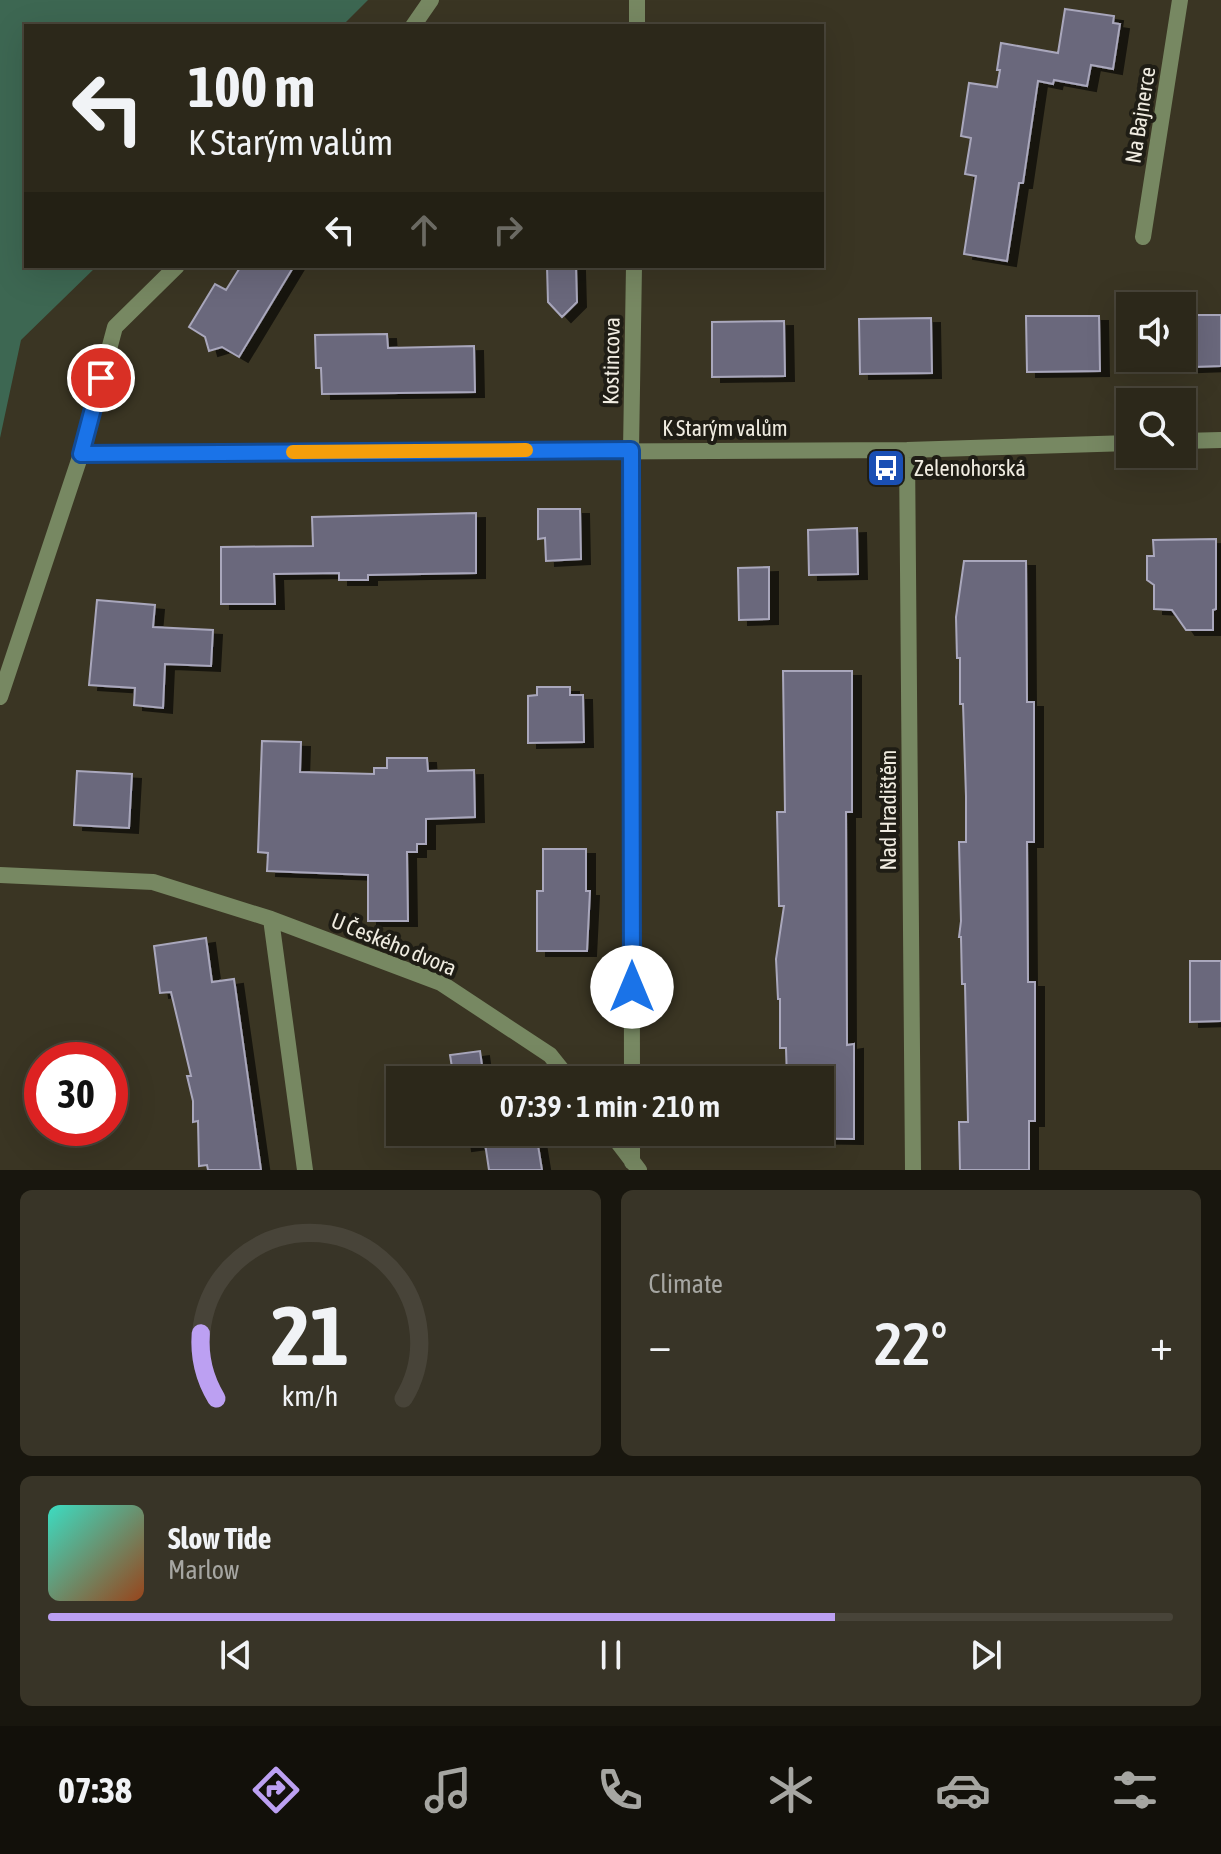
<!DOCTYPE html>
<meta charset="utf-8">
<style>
:root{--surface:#2c281a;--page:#383427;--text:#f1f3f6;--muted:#a6a6a2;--line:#484439;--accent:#bca0f2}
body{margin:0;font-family:"Asap Condensed",sans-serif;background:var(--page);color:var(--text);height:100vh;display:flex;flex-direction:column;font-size:30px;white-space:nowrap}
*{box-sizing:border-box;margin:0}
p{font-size:26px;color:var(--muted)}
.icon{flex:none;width:44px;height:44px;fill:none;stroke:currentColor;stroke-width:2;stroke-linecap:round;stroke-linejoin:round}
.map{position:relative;height:1170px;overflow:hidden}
.sheet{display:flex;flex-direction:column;gap:20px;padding:20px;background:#18160e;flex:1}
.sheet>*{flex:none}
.banner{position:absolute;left:24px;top:24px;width:800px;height:244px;border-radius:0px;box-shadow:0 8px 32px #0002,0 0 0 2px var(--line);background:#2c281a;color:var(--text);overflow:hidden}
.buttons{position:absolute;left:1116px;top:292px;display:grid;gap:16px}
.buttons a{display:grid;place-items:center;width:80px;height:80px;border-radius:0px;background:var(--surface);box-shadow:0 8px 32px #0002,0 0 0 2px var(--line);font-size:40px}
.speed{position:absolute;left:24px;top:1042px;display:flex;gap:16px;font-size:40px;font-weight:700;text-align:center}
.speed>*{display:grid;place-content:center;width:104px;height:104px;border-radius:50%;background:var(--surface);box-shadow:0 8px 32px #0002,0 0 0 2px var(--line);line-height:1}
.speed .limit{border:12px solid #d22;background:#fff;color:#111}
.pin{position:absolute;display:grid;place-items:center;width:68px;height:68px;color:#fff;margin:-34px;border:4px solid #fff;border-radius:50%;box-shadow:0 2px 8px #0007}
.me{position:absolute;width:88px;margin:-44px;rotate:0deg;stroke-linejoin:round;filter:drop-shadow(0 0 6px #0008)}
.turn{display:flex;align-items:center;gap:28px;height:168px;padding:0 32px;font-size:36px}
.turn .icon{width:104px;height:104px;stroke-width:2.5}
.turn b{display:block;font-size:56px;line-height:68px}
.lanes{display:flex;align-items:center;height:76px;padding:0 32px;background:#0003;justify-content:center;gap:40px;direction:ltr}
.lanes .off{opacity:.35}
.big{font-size:60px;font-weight:600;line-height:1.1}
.sheet .widget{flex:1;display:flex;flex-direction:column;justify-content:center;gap:12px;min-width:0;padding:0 28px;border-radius:12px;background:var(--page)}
.sheet .dial{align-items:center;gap:0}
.dial svg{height:208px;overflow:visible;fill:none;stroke:var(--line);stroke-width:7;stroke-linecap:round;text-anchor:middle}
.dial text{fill:var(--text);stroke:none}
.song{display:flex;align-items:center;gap:24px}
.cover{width:96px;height:96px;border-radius:12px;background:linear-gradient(135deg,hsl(170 70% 55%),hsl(20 70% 35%))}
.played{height:8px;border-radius:4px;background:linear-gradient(90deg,var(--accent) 70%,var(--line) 70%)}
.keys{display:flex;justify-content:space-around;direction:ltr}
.heat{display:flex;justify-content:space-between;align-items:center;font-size:44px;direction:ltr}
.sheet .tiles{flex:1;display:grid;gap:20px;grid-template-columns:1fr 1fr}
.widget:last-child{grid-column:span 2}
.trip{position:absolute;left:386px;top:1066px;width:448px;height:80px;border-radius:0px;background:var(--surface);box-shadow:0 8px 32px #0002,0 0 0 2px var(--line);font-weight:600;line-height:80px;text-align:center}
.tabs{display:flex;height:128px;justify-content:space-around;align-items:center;background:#12100a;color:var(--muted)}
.tabs .icon{width:56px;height:56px}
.tabs .active{color:var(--accent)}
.tabs b{font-size:36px;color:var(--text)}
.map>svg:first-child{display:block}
</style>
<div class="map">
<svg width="1221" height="1170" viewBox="0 0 1221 1170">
<defs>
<filter id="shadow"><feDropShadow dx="9" dy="5" stdDeviation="0" flood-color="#0009"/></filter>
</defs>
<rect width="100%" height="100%" fill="#3a3523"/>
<path fill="#3d6752" d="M0,0h368l-26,26h-316v240h71l-76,74 -21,98z"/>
<path fill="#6a687c" stroke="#a9a7bc" stroke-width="2" filter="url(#shadow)" d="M1065,9l49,7 -1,7 7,1 -7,45 -22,-4 -4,21 -33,-6 -1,4 -15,-3 -15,102h-4l-12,78 -43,-7 12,-78 -11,-2 6,-36 -10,-2 8,-53 28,4 3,-17h-3l4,-27 57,10z
M241,266h53l-55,91 -17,-10 -13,4 -4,-14 -16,-10 26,-43 11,6z
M547,266h29l1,36 -15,15 -14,-15z
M1182,315h39v51l-56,2v-10h17z
M1026,316h73l1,55 -73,1z
M931,318l1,55 -72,1 -1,-55z
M784,321l1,55 -73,1v-55z
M387,334l1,14 86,-2 1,46 -153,2 -1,-26h-5l-1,-33z
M538,509h42l1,50 -35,2 -1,-23 -7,1z
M476,513v60l-108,2v5h-29v-7l-65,1 1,30h-54v-57l92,-1 -1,-29z
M857,528l1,46 -49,1 -1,-45z
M1216,539v70l-3,1v20h-27l-14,-20 -18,-1v-24l-7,-5v-24h7l-1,-16z
M964,561h62l1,141h7v140h-7l1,140h7v139h-6v49h-69l-1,-48h9l-3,-138h-3l-1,-47h-2l2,-16 -2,-79h7v-46l-3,-92h-3v-46h-3l-1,-41z
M769,567v52l-30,1 -1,-52z
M97,600l58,5 -2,22 60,3 -2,36 -46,-2 -2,44 -29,-3 1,-17 -46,-3z
M783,671h69v141h-6l1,233 7,-1v95l-67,-1v-6h33v-52h-33l-1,-32h-6v-49h-2l-2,-40 8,-53h-5l-2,-94h8z
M537,687h33v8h13l1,47 -56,1v-47l9,-1z
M262,741l39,1 -1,30 74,2v-6h13v-10h40l1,13 46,-1 1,47 -49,2v25h-9v8h-10l1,69h-40v-46l-101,-4 1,-18 -10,-1z
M77,771l55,3 -3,54 -55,-3z
M543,849h43v42h4l-3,60h-50v-60h6z
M206,938l6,44 22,-3 27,191h-53l-1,-5 -8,1 -1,-45 -5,1v-21l-6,-25h4l-20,-84 -11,1 -6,-47z
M1190,961h31v60l-31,1z
M480,1051l4,29h-30l-4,-25z
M461,1132h52l1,4 22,-3 6,37h-53l-4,-27 -22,3z"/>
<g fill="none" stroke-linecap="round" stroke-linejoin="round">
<path stroke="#778862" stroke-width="16" d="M413,26l18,-26
M637,26v-26
M1143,237l37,-237
M1182,441l39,-1
M907,450l6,720
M81,454l826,-4 223,-7
M0,697l81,-243 34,-127 62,-61
M0,875l153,7 118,37 170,64 109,72 20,25
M271,919l34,251
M632,1080l-1,-630 3,-184
M610,1132l29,38
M632,1132v30"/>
</g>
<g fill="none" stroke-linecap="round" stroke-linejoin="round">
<g stroke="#114b97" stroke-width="20">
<path id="route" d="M101,378l-20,76 550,-4 1,537"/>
</g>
<use href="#route" stroke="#1a73e8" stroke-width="14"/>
<path stroke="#f59e0b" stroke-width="14" d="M293,452l233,-2"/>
</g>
<defs>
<g id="bus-square" transform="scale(2)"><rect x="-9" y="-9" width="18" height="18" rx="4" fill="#1a4fb4" stroke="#1f1d15"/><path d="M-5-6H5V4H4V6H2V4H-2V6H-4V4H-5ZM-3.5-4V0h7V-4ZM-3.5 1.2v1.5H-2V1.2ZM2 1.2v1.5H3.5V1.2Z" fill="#fff"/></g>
</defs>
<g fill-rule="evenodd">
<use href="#bus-square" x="886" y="468"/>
</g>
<g text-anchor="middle" stroke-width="8" stroke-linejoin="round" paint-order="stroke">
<g font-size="22" fill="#f0ece1" stroke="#1f1d15">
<text transform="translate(1140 115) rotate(-81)" y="8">Na Bajnerce</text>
<text transform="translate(611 361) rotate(-89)" y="8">Kostincova</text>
<text x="725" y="436">K Starým valům</text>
<text transform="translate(888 810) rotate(-90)" y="8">Nad Hradištěm</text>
<text transform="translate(394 944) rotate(22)" y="8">U Českého dvora</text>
</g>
<g font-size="22" fill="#f0ece1" stroke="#1f1d15" text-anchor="start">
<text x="914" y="476">Zelenohorská</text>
</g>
</g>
</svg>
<div class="buttons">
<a><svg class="icon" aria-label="sound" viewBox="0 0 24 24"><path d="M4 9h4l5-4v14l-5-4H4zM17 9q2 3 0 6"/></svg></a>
<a><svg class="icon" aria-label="search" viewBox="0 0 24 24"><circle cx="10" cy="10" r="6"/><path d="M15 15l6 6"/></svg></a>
</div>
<div class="speed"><div class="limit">30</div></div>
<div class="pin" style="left:101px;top:378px;background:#d93025"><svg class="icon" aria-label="arrive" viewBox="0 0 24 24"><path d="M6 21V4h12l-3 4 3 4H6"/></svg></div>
<svg class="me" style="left:632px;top:987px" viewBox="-20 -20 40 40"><circle r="19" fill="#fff"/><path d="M0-13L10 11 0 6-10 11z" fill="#1a73e8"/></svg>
<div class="trip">07:39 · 1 min · 210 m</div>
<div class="banner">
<div class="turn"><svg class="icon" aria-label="left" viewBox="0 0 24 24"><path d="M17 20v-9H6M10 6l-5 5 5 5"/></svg><div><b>100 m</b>K Starým valům</div></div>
<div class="lanes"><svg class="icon" aria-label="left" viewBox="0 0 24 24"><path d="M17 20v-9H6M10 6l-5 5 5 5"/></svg><svg class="icon off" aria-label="ahead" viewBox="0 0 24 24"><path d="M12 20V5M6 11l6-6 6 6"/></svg><svg class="icon off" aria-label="right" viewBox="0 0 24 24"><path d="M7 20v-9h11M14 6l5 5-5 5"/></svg></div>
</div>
</div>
<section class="sheet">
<div class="tiles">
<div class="widget dial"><svg viewBox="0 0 100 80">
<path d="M14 69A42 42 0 1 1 86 69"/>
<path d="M14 69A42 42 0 0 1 8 44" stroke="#bca0f2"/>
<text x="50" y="56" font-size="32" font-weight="700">21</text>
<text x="50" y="72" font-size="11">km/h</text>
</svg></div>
<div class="widget"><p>Climate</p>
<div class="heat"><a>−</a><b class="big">22°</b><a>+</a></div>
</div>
<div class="widget">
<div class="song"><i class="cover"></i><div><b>Slow Tide</b><p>Marlow</p></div></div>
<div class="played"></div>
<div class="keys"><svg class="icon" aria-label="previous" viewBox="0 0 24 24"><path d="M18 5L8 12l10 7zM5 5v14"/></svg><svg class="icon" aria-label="pause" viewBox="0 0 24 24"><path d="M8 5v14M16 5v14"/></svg><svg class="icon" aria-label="next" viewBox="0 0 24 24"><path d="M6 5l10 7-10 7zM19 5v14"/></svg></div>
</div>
</div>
</section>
<nav class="tabs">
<b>07:38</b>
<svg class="icon active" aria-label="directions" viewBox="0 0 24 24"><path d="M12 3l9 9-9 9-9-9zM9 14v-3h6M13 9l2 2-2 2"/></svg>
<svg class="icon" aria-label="music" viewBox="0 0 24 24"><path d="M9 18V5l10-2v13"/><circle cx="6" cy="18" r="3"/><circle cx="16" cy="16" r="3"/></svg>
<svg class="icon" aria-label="phone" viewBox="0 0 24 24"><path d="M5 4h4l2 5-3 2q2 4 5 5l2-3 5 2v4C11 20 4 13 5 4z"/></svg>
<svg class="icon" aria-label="climate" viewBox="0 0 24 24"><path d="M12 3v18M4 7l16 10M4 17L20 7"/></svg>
<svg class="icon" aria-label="car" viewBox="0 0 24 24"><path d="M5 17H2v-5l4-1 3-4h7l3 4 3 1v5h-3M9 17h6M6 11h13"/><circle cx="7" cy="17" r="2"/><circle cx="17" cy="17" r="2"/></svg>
<svg class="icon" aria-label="filters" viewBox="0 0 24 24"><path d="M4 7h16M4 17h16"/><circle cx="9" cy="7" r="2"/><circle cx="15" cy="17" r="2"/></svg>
</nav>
